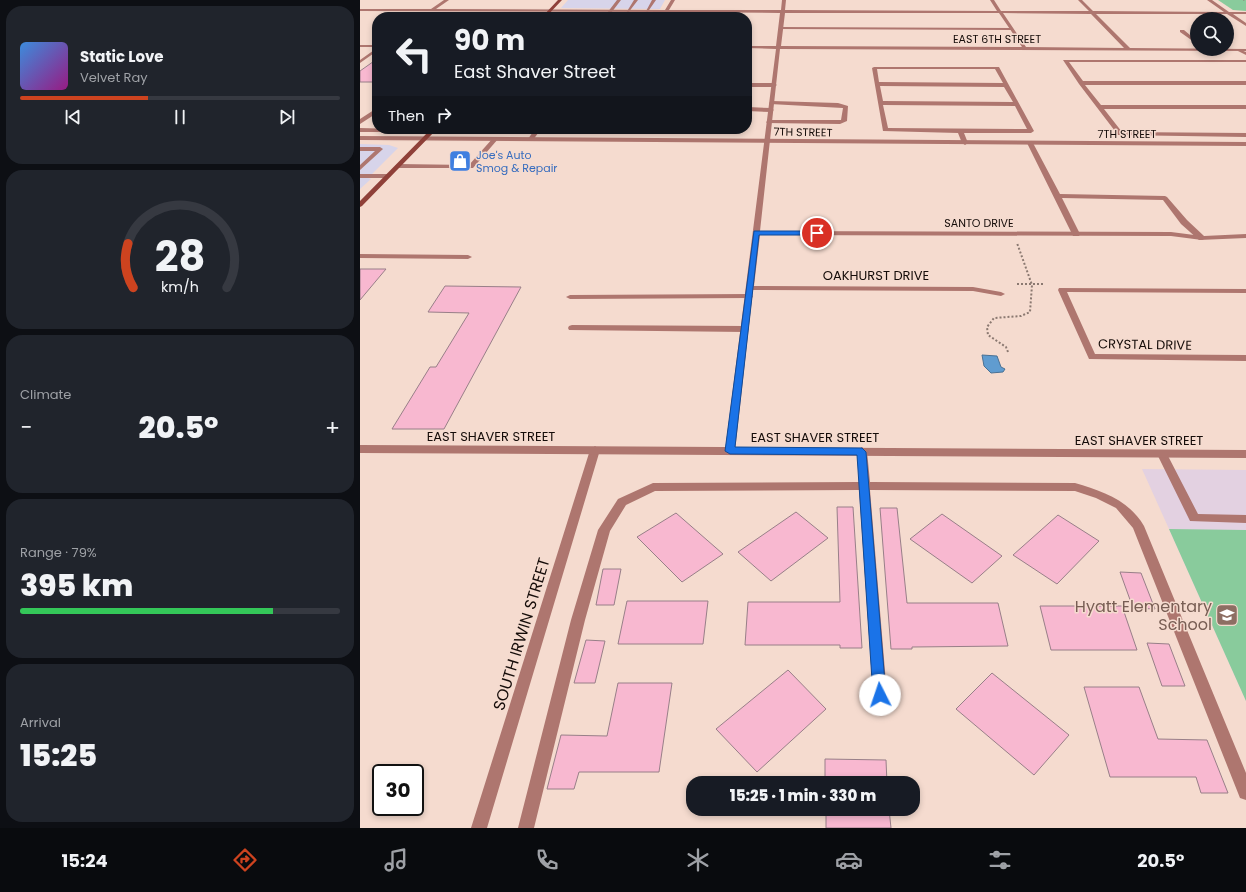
<!DOCTYPE html>
<meta charset="utf-8">
<style>
:root{--surface:#171b24;--page:#20242c;--text:#f1f3f6;--muted:#9ea1a6;--line:#363941;--accent:#cd431f}
body{margin:0;font-family:Poppins,sans-serif;background:var(--page);color:var(--text);height:100vh;display:flex;flex-direction:column;font-size:15px;white-space:nowrap}
*{box-sizing:border-box;margin:0}
p{font-size:13px;color:var(--muted)}
.icon{flex:none;width:22px;height:22px;fill:none;stroke:currentColor;stroke-width:2;stroke-linecap:round;stroke-linejoin:round}
.map{position:relative;flex:1;overflow:hidden}
.side{display:flex;flex-direction:column;gap:6px;padding:6px;background:#0d0f14;width:360px}
.side>*{flex:none}
.hud{position:absolute;left:12px;top:12px;width:380px;height:122px;border-radius:16px;box-shadow:0 2px 6px #0003;background:#171b24;color:var(--text);overflow:hidden}
.controls{position:absolute;left:830px;top:12px;display:grid;gap:8px}
.controls a{display:grid;place-items:center;width:44px;height:44px;border-radius:50%;background:var(--surface);box-shadow:0 2px 6px #0003;font-size:20px}
.speed{position:absolute;left:12px;top:764px;display:flex;gap:8px;font-size:20px;font-weight:700;text-align:center}
.speed>*{display:grid;place-content:center;width:52px;height:52px;border-radius:50%;background:var(--surface);box-shadow:0 2px 6px #0003;line-height:1}
.speed .limit{border:2px solid #111;border-radius:6px;background:#fff;color:#111}
.pin{position:absolute;display:grid;place-items:center;width:34px;height:34px;color:#fff;margin:-17px;border:2px solid #fff;border-radius:50%;box-shadow:0 1px 4px #0007}
.me{position:absolute;width:44px;margin:-22px;rotate:356deg;stroke-linejoin:round;filter:drop-shadow(0 0 3px #0008)}
.turn{display:flex;align-items:center;gap:14px;height:84px;padding:0 16px;font-size:18px}
.turn .icon{width:52px;height:52px;stroke-width:2.5}
.turn b{display:block;font-size:28px;line-height:34px}
.then{display:flex;align-items:center;height:38px;padding:0 16px;background:#0003;gap:8px;font-size:15px}
.big{font-size:30px;font-weight:800;line-height:1.1}
.side .widget{flex:1;display:flex;flex-direction:column;justify-content:center;gap:6px;min-width:0;padding:0 14px;border-radius:16px;background:var(--page)}
.side .dial{align-items:center;gap:0}
.dial svg{height:104px;overflow:visible;fill:none;stroke:var(--line);stroke-width:7;stroke-linecap:round;text-anchor:middle}
.dial text{fill:var(--text);stroke:none}
.song{display:flex;align-items:center;gap:12px}
.cover{width:48px;height:48px;border-radius:6px;background:linear-gradient(135deg,hsl(210 70% 55%),hsl(310 70% 35%))}
.played{height:4px;border-radius:2px;background:linear-gradient(90deg,var(--accent) 40%,var(--line) 40%)}
.keys{display:flex;justify-content:space-around;direction:ltr}
.heat{display:flex;justify-content:space-between;align-items:center;font-size:22px;direction:ltr}
.charge{height:6px;border-radius:3px;background:linear-gradient(90deg,#34c759 79%,var(--line) 0)}
.trip{position:absolute;left:326px;top:776px;width:234px;height:40px;border-radius:16px;background:var(--surface);box-shadow:0 2px 6px #0003;font-weight:800;line-height:40px;text-align:center}
.menu{display:flex;height:64px;justify-content:space-around;align-items:center;background:#090b0e;color:var(--muted)}
.menu .icon{width:28px;height:28px}
.menu .current{color:var(--accent)}
.menu b{font-size:18px;color:var(--text)}
main{display:flex;flex:1;min-height:0}
.map>svg:first-child{display:block}
</style>
<main>
<section class="side">
<div class="widget">
<div class="song"><i class="cover"></i><div><b>Static Love</b><p>Velvet Ray</p></div></div>
<div class="played"></div>
<div class="keys"><svg class="icon" aria-label="previous" viewBox="0 0 24 24"><path d="M18 5L8 12l10 7zM5 5v14"/></svg><svg class="icon" aria-label="pause" viewBox="0 0 24 24"><path d="M8 5v14M16 5v14"/></svg><svg class="icon" aria-label="next" viewBox="0 0 24 24"><path d="M6 5l10 7-10 7zM19 5v14"/></svg></div>
</div>
<div class="widget dial"><svg viewBox="0 0 100 80">
<path d="M14 69A42 42 0 1 1 86 69"/>
<path d="M14 69A42 42 0 0 1 10 35" stroke="#cd431f"/>
<text x="50" y="56" font-size="32" font-weight="700">28</text>
<text x="50" y="72" font-size="11">km/h</text>
</svg></div>
<div class="widget"><p>Climate</p>
<div class="heat"><a>−</a><b class="big">20.5°</b><a>+</a></div>
</div>
<div class="widget"><p>Range · 79%</p><b class="big">395 km</b><div class="charge"></div></div>
<div class="widget"><p>Arrival</p><b class="big">15:25</b></div>
</section>
<div class="map">
<svg width="886" height="828" viewBox="0 0 886 828">
<rect width="100%" height="100%" fill="#f5dbcf"/>
<path fill="#d7d4ea" d="M208,0h97l-5,9 -99,-1z
M0,144l29,1 9,3 -30,30 3,1 -11,10z"/>
<path fill="#e3d1e1" d="M782,469l104,1v231l-77,-172z"/>
<path fill="#89cb9c" d="M858,0h28v11l-13,-1z
M809,529l77,1v171z"/>
<path fill="#609cd0" stroke="#4a7194" d="M622,355l15,1 4,11 4,2 -2,3 -12,1 -7,-7z"/>
<path fill="#f8b8d0" stroke="#987f88" d="M17,59v23h-17v-11z
M0,269h26l-26,31z
M85,286l76,1 -77,142h-52l38,-62h6l33,-54 -41,-1z
M477,507h16l9,141h-22v-3h-95l3,-43h92z
M520,508h17l10,95h91l10,43 -96,1v2h-21z
M436,512l32,26 -57,43 -33,-29z
M316,513l47,41 -41,28 -45,-45z
M582,514l60,42 -30,27 -62,-44z
M698,515l41,26 -42,43 -44,-29z
M243,569h18l-7,36h-18z
M760,572l21,1 14,36 -22,-1z
M267,601h81l-5,43h-85z
M680,606h82l15,44h-86z
M226,640l19,1 -10,42h-21z
M787,643l22,1 16,42h-23z
M428,670l38,39 -69,63 -41,-43z
M632,673l77,62 -35,40 -78,-66z
M258,683h54l-13,89h-80l-5,17h-27l14,-54 46,1z
M724,687h55l19,52 49,1 21,53h-27l-5,-16h-86z
M465,759l61,1 1,23h-62z
M466,809h63l2,19h-65z"/>
<g fill="none" stroke-linecap="round" stroke-linejoin="round">
<path stroke="#8b7971" stroke-width="1" stroke-dasharray="1.5 1.5" stroke-linecap="butt" d="M883,0h3"/>
<path stroke="#8b7971" stroke-width="2" stroke-dasharray="2 2" stroke-linecap="butt" d="M657,284h26
M648,352l-2,-5 -18,-12 -1,-8 7,-9 27,-2 9,-4 2,-27 -15,-42"/>
<path fill="#ae766f" fill-rule="evenodd" d="M257,0h4l-13,17h-4z
M274,0h4l-10,13h-2z
M292,0h4l-9,13h-2z
M421,27l230,1 2,1 -2,1 -232,-1z
M820,30h4l13,11v3l-17,-12z
M878,49l8,3v3l-8,-4z
M703,60h183v2h-177l14,19h163v4h-161l16,20h145v4h-142l18,23 124,1v4l-128,-2 -39,-51z
M514,67h125l35,64 -3,2h-67l4,10 -3,2 -3,-2 -4,-10 -75,-2 -11,-63zM517,69h118l8,14 -124,-1zM520,86l124,1 9,15 -130,-1zM523,105l132,1 12,23 -139,-1z
M387,83h27l3,2 -3,2h-27z
M412,101l66,2 10,3 -1,15 -7,3 -73,-1 -1,-1 3,-2h72l2,-12 -73,-4 -1,-1z
M387,107l24,1 3,2 -3,2 -24,-1z
M17,108v5l-17,11v-5z
M0,128l37,1 1,1 -3,2h-35z
M175,129h6l-8,11h-4l-1,-1z
M133,138l5,1 -25,29h-75l-3,-2 3,-2 71,1z
M668,142l5,1 27,51 105,2 2,1 20,23 17,16 42,-2v4l-47,2 -18,-16 -18,-24 -101,-2 18,36 -1,2h-6l-46,-93z
M0,147h20l3,2 -23,21v-5l15,-14h-15z
M0,174h28l3,2 -3,2h-28z
M0,254l108,1 4,2 -4,2 -108,-1z
M389,294l4,2 -1,2 -182,1 -4,-2 4,-2z
M212,325l173,1 4,3 -4,3 -176,-2 -1,-2 1,-2z
M802,450l5,4 31,60 48,1v8l-56,-2 -33,-67z"/>
<path fill="#ae766f" fill-rule="evenodd" d="M84,0h5l-13,9 229,1 6,-10h4l-6,10h112l1,-10h4l-1,10 212,1 -7,-11h4l7,11h88l-11,-11h4l11,11 131,1 -17,-12h5l17,12h17v2h-13l13,9v3l-19,-12h-131l34,34 116,1v2l-466,-2 -20,182 411,1 31,4 4,2 -4,2 -31,-4 -411,-1 -6,51 219,1 28,5 4,2 -4,2 -28,-5 -220,-1 -18,161 -5,4 -5,-4 51,-402 -29,-1v-2h29l4,-33 -112,-1 -3,5h-2l-1,-1 2,-4 -304,-1v-2h71zM425,13h214l23,34 -241,-1zM643,13l88,1 33,34 -98,-1z
M0,45h17v2h-17z
M17,48v3l-17,12v-3z
M699,288l187,1v4l-179,-1 28,62 151,1v6l-157,-2 -31,-69z
M235,446l5,4 -113,378h-16l119,-378z
M502,447l5,4 3,31 205,1c27,8 54,17 69,43l102,247v27l-6,-2 -107,-270 -17,-20 -20,-10 -21,-7 -205,-1 17,205 -2,5 -5,1 -5,-1 -2,-5 -14,-205 -204,1 -29,14 -16,26 -25,89 -51,208h-16l53,-208 27,-90 20,-31 35,-16 206,-1 -2,-31z"/>
<path fill="#ae766f" fill-rule="evenodd" d="M0,136l886,6v4l-886,-6z
M0,445l886,5v8l-886,-5z"/>
<path fill="#8f4039" fill-rule="evenodd" d="M198,0h4l-16,17h-4z
M71,129h6l-75,77 -2,1v-6z"/>
</g>
<path fill="#1a73e8" stroke="#114b97" d="M394,231h63l4,2 -4,2h-58l-24,212 127,1 4,4 20,243 -2,4 -4,2 -5,-2 -2,-4 -16,-240 -127,-1 -5,-3z"/>
<defs>
<g id="shop-square" transform="scale(1.15)"><rect x="-9" y="-9" width="18" height="18" rx="4" fill="#3f7fe0" stroke="#f5dbcf"/><path d="M-5-2.5h2.3a2.7 3.5 0 0 1 5.4 0H5L5.5 6h-11ZM-1.5-2.5h3a1.5 2.3 0 0 0-3 0Z" fill="#fff"/></g>
<g id="school-square" transform="scale(1.15)"><rect x="-9" y="-9" width="18" height="18" rx="4" fill="#8d6e63" stroke="#f5dbcf"/><path d="M0-5L7-2L0 1L-7-2ZM-4 1L0 2.5L4 1V4Q0 6-4 4Z" fill="#fff"/></g>
</defs>
<g fill-rule="evenodd">
<use href="#shop-square" x="100" y="161"/>
<use href="#school-square" x="867" y="615"/>
</g>
<g text-anchor="middle" stroke-width="3" stroke-linejoin="round" paint-order="stroke">
<g font-size="11" fill="#150c09" stroke="#f5dbcf">
<text x="637" y="43">EAST 6TH STREET</text>
<text transform="translate(443 132) rotate(1)" y="4">7TH STREET</text>
<text x="767" y="138">7TH STREET</text>
<text x="619" y="227">SANTO DRIVE</text>
</g>
<g font-size="11" fill="#366cbe" stroke="#f5dbcf" text-anchor="start">
<text x="116" y="159">Joe's Auto<tspan x="116" dy="13">Smog &amp; Repair</tspan></text>
</g>
<g font-size="13" fill="#150c09" stroke="#f5dbcf">
<text x="516" y="280">OAKHURST DRIVE</text>
<text transform="translate(785 344) rotate(1)" y="5">CRYSTAL DRIVE</text>
<text x="131" y="441">EAST SHAVER STREET</text>
<text x="455" y="442">EAST SHAVER STREET</text>
<text x="779" y="445">EAST SHAVER STREET</text>
</g>
<g font-size="16" fill="#785e54" stroke="#f5dbcf" text-anchor="end">
<text x="852" y="612">Hyatt Elementary<tspan x="852" dy="18">School</tspan></text>
</g>
<g font-size="16" fill="#150c09" stroke="#f5dbcf">
<text transform="translate(161 634) rotate(-73)" y="6">SOUTH IRWIN STREET</text>
</g>
</g>
</svg>
<div class="controls">
<a><svg class="icon" aria-label="search" viewBox="0 0 24 24"><circle cx="10" cy="10" r="6"/><path d="M15 15l6 6"/></svg></a>
</div>
<div class="speed"><div class="limit">30</div></div>
<div class="pin" style="left:457px;top:233px;background:#d93025"><svg class="icon" aria-label="arrive" viewBox="0 0 24 24"><path d="M6 21V4h12l-3 4 3 4H6"/></svg></div>
<svg class="me" style="left:520px;top:695px" viewBox="-20 -20 40 40"><circle r="19" fill="#fff"/><path d="M0-13L10 11 0 6-10 11z" fill="#1a73e8"/></svg>
<div class="trip">15:25 · 1 min · 330 m</div>
<div class="hud">
<div class="turn"><svg class="icon" aria-label="left" viewBox="0 0 24 24"><path d="M17 20v-9H6M10 6l-5 5 5 5"/></svg><div><b>90 m</b>East Shaver Street</div></div>
<div class="then">Then<svg class="icon" aria-label="right" viewBox="0 0 24 24"><path d="M7 20v-9h11M14 6l5 5-5 5"/></svg></div>
</div>
</div>
</main>
<nav class="menu">
<b>15:24</b>
<svg class="icon current" aria-label="directions" viewBox="0 0 24 24"><path d="M12 3l9 9-9 9-9-9zM9 14v-3h6M13 9l2 2-2 2"/></svg>
<svg class="icon" aria-label="music" viewBox="0 0 24 24"><path d="M9 18V5l10-2v13"/><circle cx="6" cy="18" r="3"/><circle cx="16" cy="16" r="3"/></svg>
<svg class="icon" aria-label="phone" viewBox="0 0 24 24"><path d="M5 4h4l2 5-3 2q2 4 5 5l2-3 5 2v4C11 20 4 13 5 4z"/></svg>
<svg class="icon" aria-label="climate" viewBox="0 0 24 24"><path d="M12 3v18M4 7l16 10M4 17L20 7"/></svg>
<svg class="icon" aria-label="car" viewBox="0 0 24 24"><path d="M5 17H2v-5l4-1 3-4h7l3 4 3 1v5h-3M9 17h6M6 11h13"/><circle cx="7" cy="17" r="2"/><circle cx="17" cy="17" r="2"/></svg>
<svg class="icon" aria-label="filters" viewBox="0 0 24 24"><path d="M4 7h16M4 17h16"/><circle cx="9" cy="7" r="2"/><circle cx="15" cy="17" r="2"/></svg>
<b>20.5°</b>
</nav>
